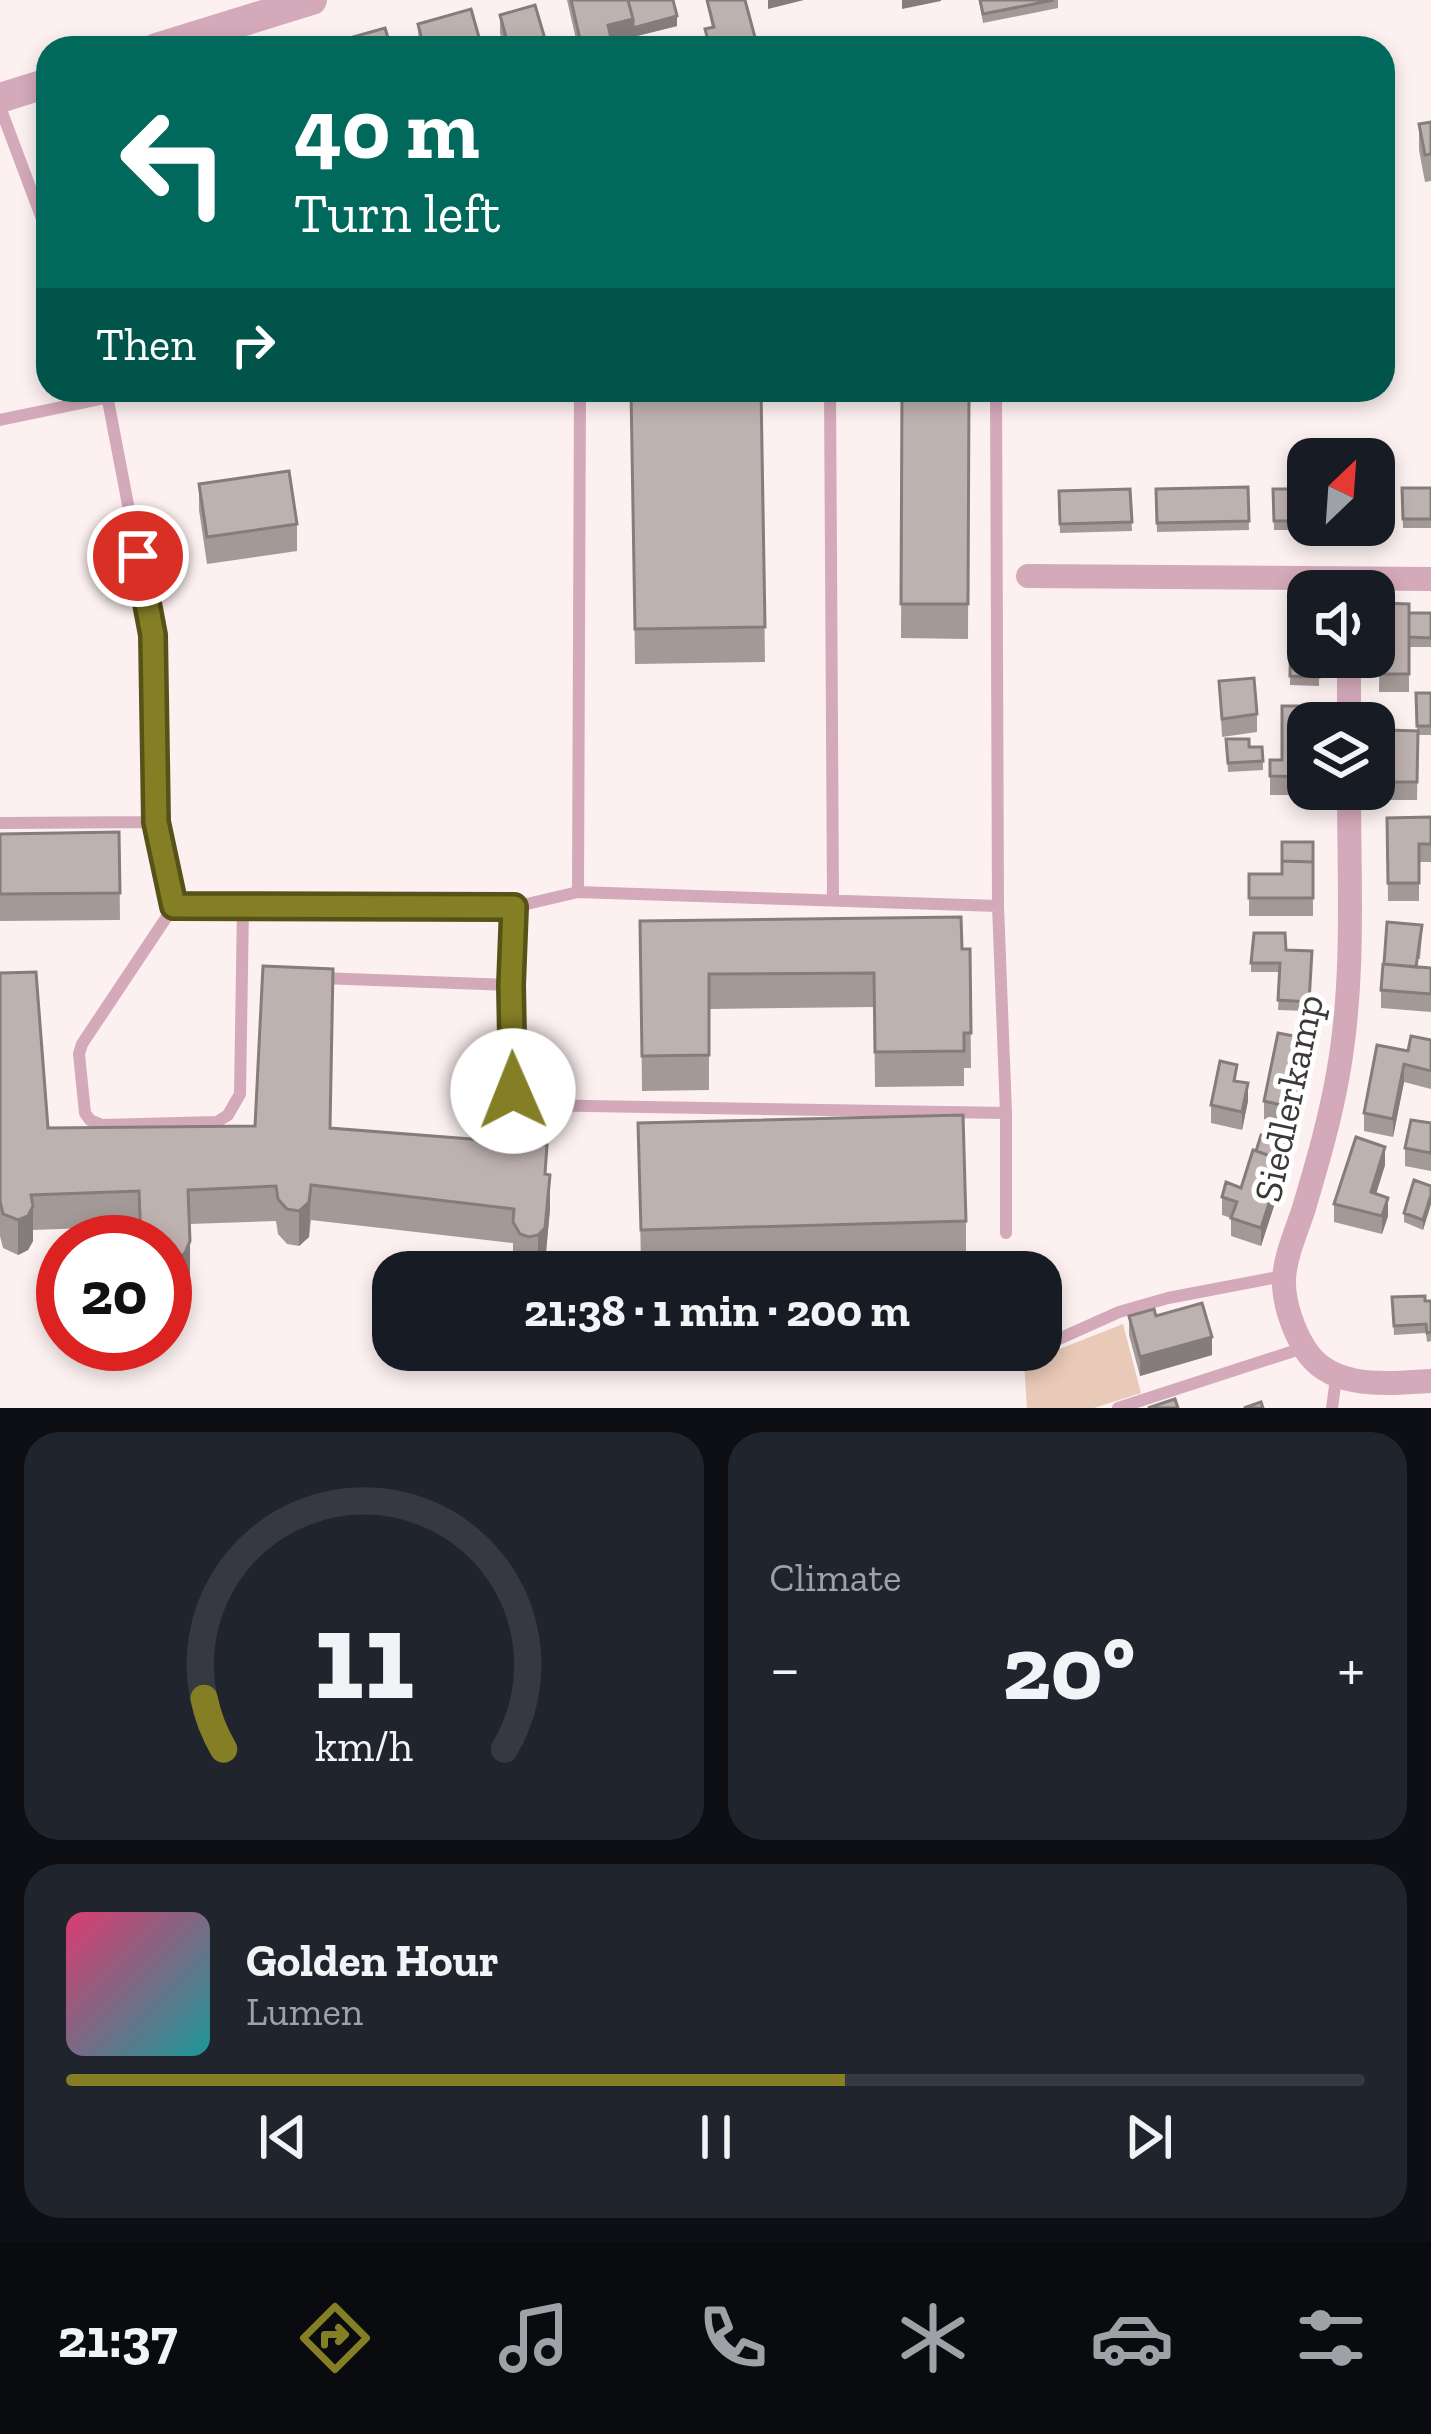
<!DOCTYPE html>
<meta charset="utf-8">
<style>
:root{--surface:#171b24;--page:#20242c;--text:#f1f3f6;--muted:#9ea1a6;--line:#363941;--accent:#847e25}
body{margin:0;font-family:"Zilla Slab",serif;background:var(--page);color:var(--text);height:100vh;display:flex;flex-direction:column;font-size:45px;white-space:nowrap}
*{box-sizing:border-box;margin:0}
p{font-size:39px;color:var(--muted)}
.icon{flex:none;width:66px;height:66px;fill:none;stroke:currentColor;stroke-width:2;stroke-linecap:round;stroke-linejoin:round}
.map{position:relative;height:1408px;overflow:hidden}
.drawer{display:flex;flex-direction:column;gap:24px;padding:24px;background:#0d0f14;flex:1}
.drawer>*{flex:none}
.hud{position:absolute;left:36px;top:36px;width:1359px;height:366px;border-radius:36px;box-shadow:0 6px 18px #0003;background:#00695c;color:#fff;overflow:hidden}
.needle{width:78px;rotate:25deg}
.controls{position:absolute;left:1287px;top:438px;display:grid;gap:24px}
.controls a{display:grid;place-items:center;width:108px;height:108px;border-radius:24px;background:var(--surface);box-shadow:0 6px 18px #0003;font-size:60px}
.speed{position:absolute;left:36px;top:1215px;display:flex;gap:24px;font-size:60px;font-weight:700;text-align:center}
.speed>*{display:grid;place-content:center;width:156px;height:156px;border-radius:50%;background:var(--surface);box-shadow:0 6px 18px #0003;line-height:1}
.speed .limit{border:18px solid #d22;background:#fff;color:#111}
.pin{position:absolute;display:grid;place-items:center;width:102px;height:102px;color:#fff;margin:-51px;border:6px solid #fff;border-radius:50%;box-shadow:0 3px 12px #0007}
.me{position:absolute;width:132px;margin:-66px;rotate:359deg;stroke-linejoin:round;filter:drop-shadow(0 0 9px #0008)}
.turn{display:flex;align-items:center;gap:42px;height:252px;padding:0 60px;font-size:54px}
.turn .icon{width:156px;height:156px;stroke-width:2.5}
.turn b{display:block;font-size:84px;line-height:102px}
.then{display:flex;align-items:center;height:114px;padding:0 60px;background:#0003;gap:24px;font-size:45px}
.big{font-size:90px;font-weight:700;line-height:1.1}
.drawer .widget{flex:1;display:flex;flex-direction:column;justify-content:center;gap:18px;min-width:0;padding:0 42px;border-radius:36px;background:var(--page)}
.drawer .dial{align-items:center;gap:0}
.dial svg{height:312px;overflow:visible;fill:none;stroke:var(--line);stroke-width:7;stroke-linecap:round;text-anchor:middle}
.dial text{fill:var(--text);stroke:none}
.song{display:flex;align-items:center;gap:36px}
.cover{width:144px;height:144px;border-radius:18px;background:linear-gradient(135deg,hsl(340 70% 55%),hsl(180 70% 35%))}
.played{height:12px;border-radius:6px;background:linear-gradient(90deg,var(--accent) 60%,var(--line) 60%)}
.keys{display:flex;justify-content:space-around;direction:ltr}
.heat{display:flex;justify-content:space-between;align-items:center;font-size:66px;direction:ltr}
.drawer .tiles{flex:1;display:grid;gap:24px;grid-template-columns:1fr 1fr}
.widget:last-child{grid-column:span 2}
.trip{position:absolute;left:372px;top:1251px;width:690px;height:120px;border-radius:36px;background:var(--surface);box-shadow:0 6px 18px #0003;font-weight:700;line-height:120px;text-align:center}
.tab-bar{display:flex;height:192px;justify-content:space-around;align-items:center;background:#090b0e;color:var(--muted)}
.tab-bar .icon{width:84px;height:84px}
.tab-bar .on{color:var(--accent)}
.tab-bar b{font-size:54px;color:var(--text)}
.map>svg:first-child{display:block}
</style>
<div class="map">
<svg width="1431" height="1408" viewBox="0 0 1431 1408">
<rect width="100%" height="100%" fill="#fcf0f0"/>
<path fill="#e9c9b8" d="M1123,1324l18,69 -47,15h-67l-3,-45z"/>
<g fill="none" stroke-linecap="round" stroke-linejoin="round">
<path stroke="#d4a9b9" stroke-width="12" d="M0,107l48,128
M106,390l47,245 3,187 18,84 -92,138 -3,10 6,59 5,7 12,5 115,-3 11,-7 12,-21 3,-186
M830,390l3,509
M996,390l2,516 8,207v120
M0,420l144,-30
M0,823l156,-1
M578,892l2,-502
M174,906l340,1 64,-15 420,14
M514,907l-3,78 2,106 17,14 476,8
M320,978l191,7
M1041,1347l78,-35 49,-14 115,-22
M1118,1408l185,-60
M1332,1408l4,-30"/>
<path stroke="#d4a9b9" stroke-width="24" d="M1028,576l403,3
M1349,723v-66
M1349,789c0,95 6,191 -11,285 -8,46 -21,90 -34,134 -7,22 -19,48 -20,71 -1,22 9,51 21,70 26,42 83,34 126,32"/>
<path stroke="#d4a9b9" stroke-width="30" d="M156,48l156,-48
M0,98l48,-15"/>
</g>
<path fill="#a39997" d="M567,0h106l4,26 -65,16v6h-34z
M706,0h39l12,48h-49l-3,-19 7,-1z
M979,0h79v8l-75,15z
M500,15l45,33h-41l-4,-15z
M418,24l64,24h-63z
M1431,122v59l-6,1 -6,-32v-26z
M631,390h130l4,272 -130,2z
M902,390h67l-1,249 -67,-1z
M199,484l98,40v27l-90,13 -8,-54z
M1248,487l1,43 -92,2 -1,-43z
M1402,488h29v40h-28z
M1130,489l2,42 -72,2 -1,-42z
M1273,489h35v36h66v-36h3l1,41h-104z
M1380,603l29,15 22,-5v34h-22v45h-30z
M1291,625l28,32v29l-29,-1z
M1219,681l38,33v18l-35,5z
M1416,693h15v42h-13l-1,65h-31l1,-70h30z
M1308,723v66h4v6h-42v-35h12z
M1226,739l37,22v9l-35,2z
M1431,817v45h-12v39h-31l-1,-83z
M119,832l1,88 -120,1v-87z
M1313,842v74h-64v-42h33z
M640,921l330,28 1,119h-7v18l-89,1 -1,-80 -165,2v81l-67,1z
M1422,934l-2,25h-2l-1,8 14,1v44l-50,-4v-18z
M1286,950l26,1 -3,60 -31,-1 2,-38h-29v-9z
M0,973l48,155h283l216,46 3,35 -5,54 -7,7 -9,2 -9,-4 -7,-11v-14l-202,-23 -2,17 -10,9 -12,-2 -9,-10 -2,-13 -87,3 1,52 -5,12 -12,8h-8v-54h-25l-1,-16 -106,4v11l-5,9 -10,5 -15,-7 -3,-12z
M1431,1040v49l-27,-7 -11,55 -29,-6v-18l44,-62z
M1309,1057l-15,69 -30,-7v-18z
M1237,1081l11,20 -6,29 -31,-7v-18z
M638,1123l328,98v35l-325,8z
M1431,1123v48l-26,-5v-18z
M1288,1153l-5,13v12l-22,68 -30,-10v-18l-9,-3v-18l19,-9z
M1385,1165l-9,29 12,22 -6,18 -48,-12v-18z
M1431,1186v18l-8,26 -19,-8v-9z
M1392,1297l39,4v40l-4,1 -1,-9 -32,2z
M1129,1316h27l56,39 -72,21 -11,-41z"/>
<path fill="#857d7b" d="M768,0h36l-36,9z
M902,0h39v1l-39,8z
M677,16v10l-44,11v-9z
M633,19v18l-25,6v-18z
M545,39v9h-32z
M1309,1039v18l-15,69v-18z
M1404,1064v18l-11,55v-18z
M1248,1083v18l-6,29v-18z
M1288,1143v10l-5,13v12l-22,68v-18z
M1385,1147v18l-14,45v-18z
M550,1175v34l-5,54 -7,7v-35z
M311,1185l-2,52 -10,9v-35z
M1431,1195v9l-8,26v-10z
M1388,1198v18l-6,18v-18z
M33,1206v35l-5,9 -10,5v-35z
M190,1241v35l-5,12 -12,8v-35z
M1212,1337v18l-72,21v-19z"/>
<path fill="#beb2b0" stroke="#857d7b" stroke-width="3" d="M571,0h57l5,19 -25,6 4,18 -20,5h-10z
M628,0h45l4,16 -44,12v-9z
M707,0h38l12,45 -13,3h-34l-5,-19 9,-2z
M980,0h74l-71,14z
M535,5l10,34 -36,9 -9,-33z
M471,9l11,39h-58l-6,-24z
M385,28l6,20h-66l-1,-3z
M1431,122v32l-6,1 -6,-31z
M631,390h130l4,237 -130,2z
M902,390h67l-1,214h-67z
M289,471l8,53 -90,13 -8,-53z
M1248,487l1,34 -92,2 -1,-34z
M1402,488h29v31h-28z
M1130,489l2,33 -72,2 -1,-33z
M1273,489h35v32h-34z
M1374,489h3l1,32h-4z
M1380,603l29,1v70h-30z
M1409,613h22v25l-22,-1z
M1291,625h17v32h11v20l-29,-1z
M1254,678l3,36 -35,5 -3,-38z
M1416,693h15v33h-14z
M1282,706h30v17h-4v54l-38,-1v-16h12z
M1387,730l31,1 -1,51h-31z
M1226,739h23v8h13l1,14 -35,2z
M1431,817v27h-12v39h-31l-1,-65z
M119,832l1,61 -120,1v-60z
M1282,842h31v20l-31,-1v6z
M1282,861l31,1v36h-64v-24h33z
M961,917l1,32h8l1,84h-7v18l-89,1 -1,-79 -165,1v81l-67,1 -2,-135z
M1387,922l35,3 -6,42 -32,-3z
M1254,933h31l1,17 26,1 -3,51 -31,-2 2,-37h-29z
M1383,964l48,4v26l-50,-4z
M263,966l70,3 -3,159 217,17 -2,29 5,1 -5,53 -7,7 -9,2 -9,-3 -7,-12 1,-13 -203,-24 -2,17 -10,9 -12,-2 -9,-10 -2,-13 -88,4 2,51 -5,12 -12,8h-8v-19l-24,-1 -2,-50 -108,4 2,11 -5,10 -10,4 -15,-6 -3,-13v-228l36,-1 12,156 207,-2z
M1278,1033l31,6 -15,69 -30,-7z
M1411,1036l20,4v31l-27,-7 -11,55 -29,-6 13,-68 31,6z
M1220,1061l17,4 -3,16 14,2 -6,29 -31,-7z
M963,1115l3,106 -325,9 -3,-107z
M1411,1120l20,3v30l-26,-5z
M1261,1135l27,8 -6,17 -26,-9z
M1356,1137l29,10 -14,45 17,6 -6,18 -48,-12z
M1253,1150l30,10 -22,68 -30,-10 6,-16 -15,-5 4,-15 15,6z
M1414,1180l17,6v9l-8,25 -19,-7z
M1425,1296v5h6v31l-4,1 -1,-9 -32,2 -2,-29z
M1202,1303l10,34 -72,20 -11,-41 25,-7 2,7z
M1175,1399l3,9h-30z
M1261,1402l2,6h-19z"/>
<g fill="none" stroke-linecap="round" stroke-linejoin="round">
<g stroke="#565218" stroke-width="30">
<path id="route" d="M138,556l15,79 3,187 18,84 340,1 -3,78 2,106"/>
</g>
<use href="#route" stroke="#847e25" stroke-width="21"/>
</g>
<g text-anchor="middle" stroke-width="10" stroke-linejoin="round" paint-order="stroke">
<g font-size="39" fill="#3e3939" stroke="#fff">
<text transform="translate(1288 1098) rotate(-78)" y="14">Siedlerkamp</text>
</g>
</g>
</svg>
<div class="controls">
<a><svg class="needle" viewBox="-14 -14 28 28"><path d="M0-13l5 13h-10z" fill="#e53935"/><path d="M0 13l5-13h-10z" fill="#9ea1a6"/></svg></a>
<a><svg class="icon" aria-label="sound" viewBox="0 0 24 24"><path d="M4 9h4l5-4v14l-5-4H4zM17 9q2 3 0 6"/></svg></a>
<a><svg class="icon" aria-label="layers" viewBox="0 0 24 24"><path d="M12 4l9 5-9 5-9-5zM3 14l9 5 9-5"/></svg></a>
</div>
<div class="speed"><div class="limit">20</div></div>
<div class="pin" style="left:138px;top:556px;background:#d93025"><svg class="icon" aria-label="arrive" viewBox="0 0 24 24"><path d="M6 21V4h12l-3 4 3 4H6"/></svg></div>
<svg class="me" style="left:513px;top:1091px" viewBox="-20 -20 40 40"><circle r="19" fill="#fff"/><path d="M0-13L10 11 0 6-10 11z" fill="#847e25"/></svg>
<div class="trip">21:38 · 1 min · 200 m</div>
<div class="hud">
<div class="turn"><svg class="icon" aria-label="left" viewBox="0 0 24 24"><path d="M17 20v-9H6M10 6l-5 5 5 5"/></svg><div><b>40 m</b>Turn left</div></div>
<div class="then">Then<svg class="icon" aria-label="right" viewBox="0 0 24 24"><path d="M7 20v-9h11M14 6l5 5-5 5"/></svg></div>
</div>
</div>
<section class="drawer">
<div class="tiles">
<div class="widget dial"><svg viewBox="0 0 100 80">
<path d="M14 69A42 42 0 1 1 86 69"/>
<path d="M14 69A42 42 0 0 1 9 56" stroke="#847e25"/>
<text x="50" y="56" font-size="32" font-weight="700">11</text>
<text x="50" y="72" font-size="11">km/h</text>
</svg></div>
<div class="widget"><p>Climate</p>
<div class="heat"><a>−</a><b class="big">20°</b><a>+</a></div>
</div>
<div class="widget">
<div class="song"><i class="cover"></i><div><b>Golden Hour</b><p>Lumen</p></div></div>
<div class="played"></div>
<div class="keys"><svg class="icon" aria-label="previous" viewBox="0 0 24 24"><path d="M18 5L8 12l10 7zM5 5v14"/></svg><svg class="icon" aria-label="pause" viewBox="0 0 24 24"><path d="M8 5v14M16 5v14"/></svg><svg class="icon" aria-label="next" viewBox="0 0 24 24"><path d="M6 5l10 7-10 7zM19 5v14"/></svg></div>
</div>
</div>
</section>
<nav class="tab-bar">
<b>21:37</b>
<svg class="icon on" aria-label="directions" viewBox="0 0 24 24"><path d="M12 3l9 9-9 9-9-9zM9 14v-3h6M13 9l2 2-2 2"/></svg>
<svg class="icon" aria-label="music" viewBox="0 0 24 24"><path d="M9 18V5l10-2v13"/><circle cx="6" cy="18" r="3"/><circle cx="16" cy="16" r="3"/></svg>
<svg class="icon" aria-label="phone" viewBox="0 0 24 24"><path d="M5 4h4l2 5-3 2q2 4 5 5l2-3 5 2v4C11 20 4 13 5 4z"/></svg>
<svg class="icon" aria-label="climate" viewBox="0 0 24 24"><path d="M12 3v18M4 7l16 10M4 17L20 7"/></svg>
<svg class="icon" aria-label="car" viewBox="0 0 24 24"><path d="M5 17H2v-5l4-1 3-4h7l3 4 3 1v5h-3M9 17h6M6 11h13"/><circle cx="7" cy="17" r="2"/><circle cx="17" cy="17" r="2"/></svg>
<svg class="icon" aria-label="filters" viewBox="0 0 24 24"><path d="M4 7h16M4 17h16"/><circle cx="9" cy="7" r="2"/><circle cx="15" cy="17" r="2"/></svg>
</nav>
